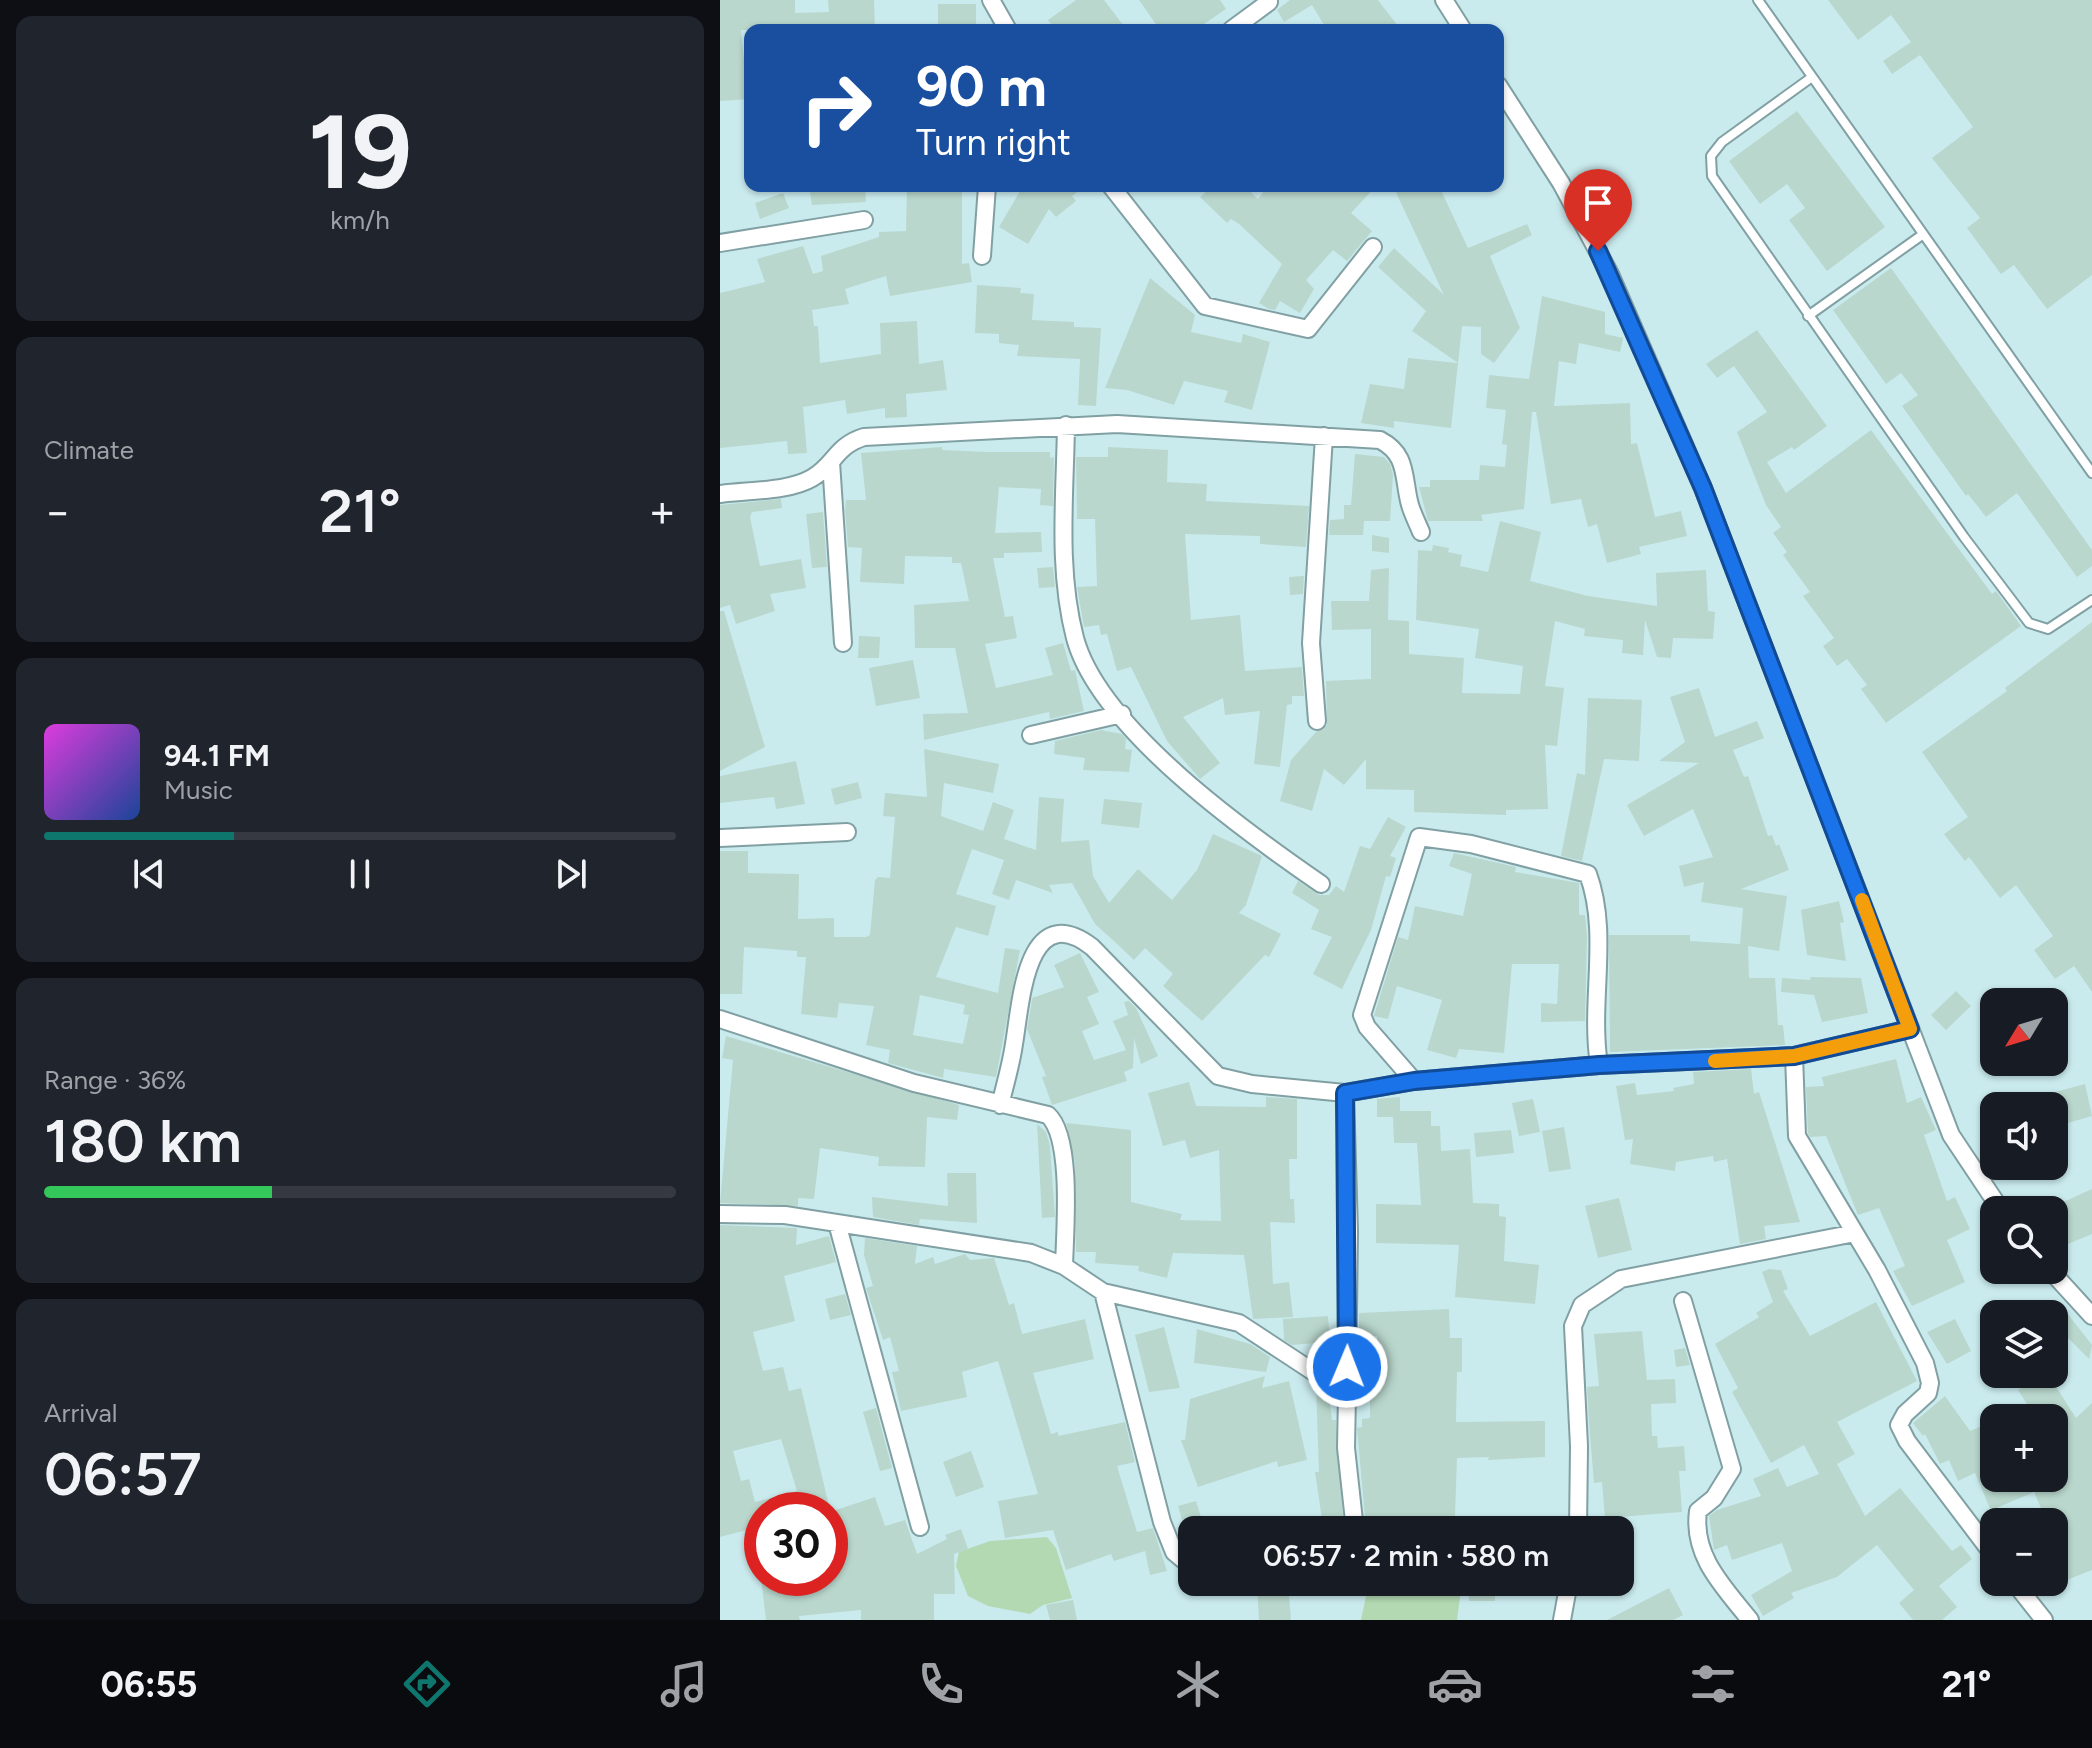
<!DOCTYPE html>
<meta charset="utf-8">
<style>
:root{--surface:#171b24;--page:#20242c;--text:#f1f3f6;--muted:#9ea1a6;--line:#363941;--accent:#0f766e}
body{margin:0;font-family:Figtree,sans-serif;background:var(--page);color:var(--text);height:100vh;display:flex;flex-direction:column;font-size:30px;white-space:nowrap}
*{box-sizing:border-box;margin:0}
p{font-size:26px;color:var(--muted)}
.icon{flex:none;width:44px;height:44px;fill:none;stroke:currentColor;stroke-width:2;stroke-linecap:round;stroke-linejoin:round}
.map{position:relative;flex:1;overflow:hidden}
.drawer{display:flex;flex-direction:column;gap:16px;padding:16px;background:#0d0f14;width:720px}
.drawer>*{flex:none}
.top-card{position:absolute;left:24px;top:24px;width:760px;height:168px;border-radius:16px;box-shadow:0 2px 6px #0004;background:#1a4fa0;color:#fff;overflow:hidden}
.needle{width:52px;rotate:232deg}
.controls{position:absolute;left:1260px;top:988px;display:grid;gap:16px}
.controls a{display:grid;place-items:center;width:88px;height:88px;border-radius:16px;background:var(--surface);box-shadow:0 2px 6px #0004;font-size:40px}
.speed{position:absolute;left:24px;top:1492px;display:flex;gap:16px;font-size:40px;font-weight:700;text-align:center}
.speed>*{display:grid;place-content:center;width:104px;height:104px;border-radius:50%;background:var(--surface);box-shadow:0 2px 6px #0004;line-height:1}
.speed .limit{border:12px solid #d22;background:#fff;color:#111}
.pin{position:absolute;display:grid;place-items:center;width:68px;height:68px;color:#fff;margin:-82px -34px;border-radius:50% 50% 50% 0;rotate:-45deg;box-shadow:0 0 8px #0007}
.pin .icon{rotate:45deg}
.me{position:absolute;width:88px;margin:-44px;rotate:1deg;stroke-linejoin:round;filter:drop-shadow(0 0 6px #0008)}
.turn{display:flex;align-items:center;gap:28px;height:168px;padding:0 40px;font-size:36px}
.turn .icon{width:104px;height:104px;stroke-width:2.5}
.turn b{display:block;font-size:56px;line-height:68px}
.big{font-size:60px;font-weight:600;line-height:1.1}
.drawer .widget{flex:1;display:flex;flex-direction:column;justify-content:center;gap:12px;min-width:0;padding:0 28px;border-radius:16px;background:var(--page)}
.drawer .dial{align-items:center;gap:0}
.dial b{font-size:104px;line-height:1}
.song{display:flex;align-items:center;gap:24px}
.cover{width:96px;height:96px;border-radius:12px;background:linear-gradient(135deg,hsl(300 70% 55%),hsl(220 70% 35%))}
.played{height:8px;border-radius:4px;background:linear-gradient(90deg,var(--accent) 30%,var(--line) 30%)}
.keys{display:flex;justify-content:space-around;direction:ltr}
.heat{display:flex;justify-content:space-between;align-items:center;font-size:44px;direction:ltr}
.charge{height:12px;border-radius:6px;background:linear-gradient(90deg,#34c759 36%,var(--line) 0)}
.trip{position:absolute;left:458px;top:1516px;width:456px;height:80px;border-radius:16px;background:var(--surface);box-shadow:0 2px 6px #0004;font-weight:600;line-height:80px;text-align:center}
.tabs{display:flex;height:128px;justify-content:space-around;align-items:center;background:#090b0e;color:var(--muted)}
.tabs .icon{width:56px;height:56px}
.tabs .active{color:var(--accent)}
.tabs b{font-size:36px;color:var(--text)}
main{display:flex;flex:1;min-height:0}
.map>svg:first-child{display:block}
</style>
<main>
<section class="drawer">
<div class="widget dial"><b>19</b><p>km/h</p></div>
<div class="widget"><p>Climate</p>
<div class="heat"><a>−</a><b class="big">21°</b><a>+</a></div>
</div>
<div class="widget">
<div class="song"><i class="cover"></i><div><b>94.1 FM</b><p>Music</p></div></div>
<div class="played"></div>
<div class="keys"><svg class="icon" aria-label="previous" viewBox="0 0 24 24"><path d="M18 5L8 12l10 7zM5 5v14"/></svg><svg class="icon" aria-label="pause" viewBox="0 0 24 24"><path d="M8 5v14M16 5v14"/></svg><svg class="icon" aria-label="next" viewBox="0 0 24 24"><path d="M6 5l10 7-10 7zM19 5v14"/></svg></div>
</div>
<div class="widget"><p>Range · 36%</p><b class="big">180 km</b><div class="charge"></div></div>
<div class="widget"><p>Arrival</p><b class="big">06:57</b></div>
</section>
<div class="map">
<svg width="1372" height="1620" viewBox="0 0 1372 1620">
<rect width="100%" height="100%" fill="#caebee"/>
<path fill="#b2d9b2" d="M327,1537l9,11 16,50 -29,7 -13,9 -42,-8 -20,-10 -12,-30 3,-14 31,-11z
M649,1582h93l-5,38h-96z"/>
<path fill="#b9d7cd" fill-rule="evenodd" d="M0,0h75v13l34,-1 -1,-12h46l1,30h-134l3,31h6v38l-30,2z
M356,0h28l23,30h-72l-7,-10z
M419,0h81l6,9 -22,15 4,6h-48z
M570,0h88l23,30h-74l-15,-25 -28,17 -7,-12z
M1108,0h264v275l-45,34 -33,-44 -13,9 -34,-46 13,-10 -48,-60 41,-31 -53,-72 -28,19 -9,-13 28,-19 -20,-27 -33,25z
M218,4h38v26h-38z
M1077,111l88,116 -58,44 -38,-51 16,-12 -18,-24 -27,20 -31,-43z
M89,186h56l1,16 -54,3z
M187,186h55v78l7,-1 3,19 -82,14 -4,-20 -41,13 4,15 -37,6 2,16h4l2,37 61,-9 -1,-31 37,-2 2,43 24,-4 4,30 -41,4 1,23 -22,1v-10l-38,6 -2,-14 -42,7 4,46 -19,1 -1,-13 -67,7v-155l45,-11 -8,-23 46,-13 10,28 10,-3 -2,-15 58,-19v-5l27,-1z
M303,186h62l-13,10 4,5 -20,16 -7,-8 -21,35 -29,-17z
M480,186h44l14,13 10,-13h108l-25,27 21,18 -25,30 -14,-11 -27,30 8,9 -14,24 -20,-12 -5,9 -6,-1 -10,-6 23,-39 -43,-40 -8,-5 -4,4 -27,-26 5,-4z
M673,186h46l29,62 59,-24 5,11 -42,21 30,72 -26,35 -13,-9v-27l-19,-1 -11,102 -57,-7v7l-33,-5 9,-39 34,5 4,-31 50,5 -46,-32 14,-20 -48,-44 16,-19 50,47z
M63,193l6,15 -29,11 -5,-16z
M1171,268l201,282v16l-15,11 -60,-84 -31,24 -18,-23 -2,2 -64,-90 16,-11 -17,-22 -15,11 -53,-74z
M430,278l45,37 -4,17 50,11 2,-9 27,8 -18,68 -28,-8 4,-11 -44,-10 -10,24 -47,-15 -22,-2z
M257,285l44,3 -1,5 14,1 -2,26 42,2v5l27,1 -5,78 -18,-1 2,-46 -63,-3 2,-11 -20,-2v-9l-24,-1z
M822,296l63,16v22l18,4 -3,14 -41,-9 -3,21 -17,-3 -5,45 76,-3 1,41 6,-1 18,74 26,-6 6,25 -48,11 2,7 -34,9 -10,-39 -9,3 -7,-28 -30,5 -15,-92h-4l-8,97 -43,6 2,6h-55l-9,-34h11v-7h49l1,-15 25,2 2,-22 -5,-1 4,-34 -20,-2 3,-33 40,4z
M1037,330l70,96 -33,24 -2,-3 -25,15 19,31 85,-63 121,164 4,-3 25,35 -135,97 -25,-34 6,-4 -20,-26 -10,7 -14,-20 11,-8 -31,-42 7,-4 -27,-37 4,-3 -14,-19 8,-6 -15,-22 -29,-73 30,-20 -33,-46 -17,12 -11,-14z
M222,447v3l47,2h61v6l4,-1 -1,49 -13,-1 1,-16 -42,-2 -4,46 46,-1 1,20 -38,1v5h-11l12,59 8,-1 4,22 -32,6 11,44 57,-13 -8,-27 18,-5 8,28 4,-1 9,41 -34,8 -1,-7 -125,28 -1,-26 45,-1 -13,-65h-40l-1,-43 55,-4 -8,-38h-9v-6l-47,-1 -1,28 -44,-2 2,-34 -14,-1 -3,-38 1,-9h20l-5,-47z
M388,447l60,3 -1,32 40,2 -1,17 103,5 -3,41 -46,-3v-8l-75,-2 6,86 49,-5 5,56 57,-4 2,29h-12v8l-5,1 -7,62 -26,-3 6,-53 -35,4 -2,-17 -40,19 37,46 -20,16 -33,-38 -36,-74 -14,4 -10,-37 -6,1 -2,-10 -15,2 -7,-40 20,-1 -2,-67h-18l-1,-62h32z
M635,454l29,3 6,7 3,11 -3,46h-26l-1,14h-34l1,-15 14,-1v-14h7z
M61,499l1,9 -30,4 -2,5 10,49 41,-7 5,29 -36,6 5,17 -39,13 -6,-19 -10,3v-103z
M103,512l4,55 -15,1 -6,-54z
M780,521l41,11 -11,49 58,15 69,10 -1,-33 50,-3 2,41 7,1 -2,27 -40,-1 -2,20 -14,-1 -12,-37 -2,35 -21,-2 1,-13 -39,-4 1,-7 -30,-8 -10,65 19,2 -7,58 -12,-1 3,64 -42,1v5l-92,-3v-22l-48,-1v-30l-22,26 -20,-16 -12,42 -32,-10 11,-41 25,-28 11,-7 -1,-44 45,-2v-50l-39,1 -1,-29h38l2,-31 18,-2 -1,52 21,1v33l55,4 -2,35 58,1 3,-28 -48,-8 4,-29 -63,-9 2,-70 14,1 1,-6 16,3 -1,4 14,3 -2,11 28,6z
M652,535l17,3v15l-17,-2z
M333,567l2,20 -16,1 -2,-20z
M584,576l-1,18 -13,1 -1,-18z
M0,611h4l41,136 -45,24z
M1372,622v370l-18,-26 -19,13 -21,-29 19,-14 -37,-51 -16,13 -31,-41 -4,4 -21,-27 24,-17 -46,-65 85,-61 -2,-3z
M139,636l21,1 -1,21h-21z
M193,660l7,38 -44,8 -7,-38z
M979,688l16,49 42,-16 7,17 -31,12 11,27 4,-1 20,60 4,-1 4,11 3,-2 10,26 -48,19 46,7 -8,55 -31,-5 1,32h26l3,47h5l2,20 -175,7 -1,-117h81v6l50,3 3,-36 -42,-6 3,-20 -20,5 -5,-21 34,-9 -20,-48 -49,27 -17,-31 72,-42 -40,-2 26,-19 -15,-45z
M868,698l54,2 -3,61 -35,-2 -22,102 -21,-5 16,-83 8,2z
M381,730l21,4 4,5 -1,10 7,1 -3,22 -46,-2 2,-12 -31,-4 1,-13z
M204,749l75,15 -6,29 -49,-10 -3,33 42,15 10,-29 21,8 -10,29 32,11 3,-53 25,2 -3,43 28,-2 4,36 16,27 29,-34 34,31 25,-30 16,-36 49,22 -16,49 -7,8 42,21 -12,23 -4,-2 -63,66 -39,-35 10,-12 -28,-26 -11,12 -19,-18 -20,-18 -23,-41 -23,2 4,8 -37,-13 -7,20 -17,-6 12,-34 -32,-11 -16,45 40,12 -8,30 -32,-9 -20,50 62,16 7,-45 15,2 -24,127 -52,-8 -1,9 -55,-15 2,-13 -24,-5 8,-39 -35,-3 -2,15 -36,-4 5,-57h-9v-6l-53,-4 -2,47h-22v-143h28v22l51,1 -1,45 36,-1v19h32l4,-2 5,-55 3,-3 12,1 5,-61 -12,-1 2,-23 42,4zM200,995l45,10 -2,9 6,1 -6,29 -50,-9z
M76,761l9,43 -29,5 -2,-12 -54,6v-27z
M138,782l4,16 -27,7 -4,-16z
M384,799l38,4 -3,25 -38,-4z
M668,817l18,10 -16,29 6,2 -6,19 -4,-1 -15,54 -29,59 -29,-15 19,-37 -21,-8 8,-19 -27,-17 6,-12 21,14h10l7,-9 8,6 16,-46 10,3z
M734,853l62,14 -1,5 64,11v32h6l2,20 -2,86 -44,1v-19l16,1 2,-40h-47l-8,89 -45,-4 -3,9 -29,-8 15,-50 -45,-14 -9,33 -14,-3 24,-79 10,3 7,-34 48,10 9,-42 -23,-8z
M1119,901l5,21 -4,1 6,38 -39,-6 -6,-45z
M360,953l19,39 -12,5 12,27 -17,7 12,29 32,-10 -13,-29 15,-6 -4,-13 5,-1 7,7 22,48 -17,8 -7,-26 -1,30 -9,4 3,9 -75,24 -10,-28 4,-1 -19,-47 4,-23 1,-8 32,-11 -10,-22z
M1090,977l51,1 7,35 -46,9 -8,-27 -33,-3 1,-14 29,2z
M1236,991l15,15 -25,24 -15,-15z
M6,1036l233,69 -2,15 -30,-3 -2,50 -47,-1 1,-9 -59,-9 -6,51 -16,-1v8l-78,-3 13,-143 -11,-2z
M1176,1059l11,44 14,-6 15,33 -12,5 23,66 8,-4 15,32 -23,11 18,42 -53,24 -19,-35 12,-5 -26,-58 -21,7 -32,-79 -16,1 -2,-4 -2,-46 18,-1 -2,-9z
M1031,1069l3,25 5,-2 41,130 -36,4 2,13 -26,5 -13,-85 -13,3 -1,-6 -37,6 -1,9 -45,-7 3,-25 -8,1 -9,-54 19,-3 2,12 37,-4 -1,-3 21,-4 -1,-12z
M469,1082l7,24 70,1v-10l31,2v60h-8l1,40h4l1,24 -25,-1 3,62 16,-2 4,35 -40,2 -9,-64 -71,-2 -6,25 -29,-7 1,-5 -44,-3 1,-11h-20l-1,-89 -9,-40 65,7v72l51,12 -2,6 41,1 -2,-71 -29,8 -5,-18 -22,6 -15,-53z
M1365,1084l7,32 -38,11v-21h-32v-5z
M680,1097v14h31v15h9l1,25 29,-2 3,54 26,1v12l7,1 -2,44 35,4 -4,39 -80,-7 4,-52 -83,-2v-39l45,1 -4,-62h-23l-1,-26h-16v-18z
M813,1099l7,33 -21,4 -7,-33z
M317,1124l9,8 4,14 5,71 -13,1z
M844,1127l7,42 -22,3 -7,-41z
M791,1130l3,23 -38,4 -2,-24z
M227,1173h29l1,50 -57,-4 -1,6 -46,-8 -1,-20 76,9z
M1372,1189v45l-24,10 -16,-37z
M899,1198l13,52 -34,8 -13,-52z
M0,1225l77,3 -1,17 33,-9 7,26 -52,14 11,45 -42,11 10,39 20,-4 6,24 12,-3 29,122h-68v16l-42,11zM61,1439l16,52 -42,11 -6,-23 -8,2 -8,-30z
M145,1238l52,8 -2,18 18,-7 2,7 30,-10 5,6 24,-2 15,47 5,-2 8,31 63,-15 9,40 -61,14 18,61 7,-2v4l67,-14 10,40 -18,4 20,66 16,-4 14,43 -17,4 -5,-24 -31,10 -3,-7 -45,16 -13,-40 -48,8 -7,-37 40,-7 -40,-133 -36,11 5,25 -66,14 -9,-39 7,-1 -9,-34 -7,3 -17,-52 7,-2 -9,-31z
M1049,1269l12,1 7,19 -5,2 27,45 66,-34 41,79 -80,41 18,32 -18,10 28,52 35,-28 52,63 9,-6 11,14 -33,27 18,21 -15,13h-29l-14,-17 15,-13 -37,-45 -40,32 -46,16 3,5 -31,18 -12,-21 41,-24 -10,-28 -50,17 -5,-15 -13,5 -5,-34 8,-6 44,-14 -8,-17 25,-11 9,19 32,-13 -15,-29 -33,18 -39,-71 6,-4 -23,-44 44,-27 -3,-4 17,-11 -11,-30z
M125,1294l6,21 -21,5 -5,-21z
M1343,1308l29,37 -3,14 -35,-35v-9z
M729,1309l1,29h12v34h-5l-1,50 89,-1v36l-57,3 1,-3 -32,1 -2,58 -90,2 -8,-90 5,-1v-8l8,-1v-51h7v-31l-18,1v-24z
M608,1316l3,44h-16v-17l-23,2 -8,-5 -1,-21z
M1235,1319l16,32 -24,13 -20,-32z
M444,1327l16,61 -31,4 -14,-57z
M477,1329l53,15 20,13 -4,15 -72,-9z
M922,1331l5,49 28,-1 1,24 -25,1 1,32h5l1,12 26,-2 2,25h-7l3,41 -77,6 -3,-36 -8,1 -5,-60 -2,-36 12,-1 -5,-52z
M965,1348l5,17 -14,2 -2,-17z
M1323,1374h5l28,44 16,-15v167l-38,15v-63h-7l-13,-30 -40,17v9l-19,-45 -17,8 -9,-21 -9,4 -15,-30 -2,2 -10,-13 32,-27 25,35 14,-6 10,22v31h60v-60h-18l-18,-28z
M545,1376l-3,12 27,-7 18,79 -29,7 -1,-6 -79,26 -17,-47h4l5,-41z
M596,1387l13,9 3,24h4l7,97 -7,2h-14l-7,-47h4z
M156,1408l16,60 -12,3 -17,-59z
M251,1451l13,36 -28,10 -13,-35z
M155,1497l10,29 20,-6 12,34 30,-15 -2,-4 16,-6 7,20 -14,5 1,40h-21v26h-73v-10l-62,6 1,4h-34l-5,-42h69v-66z
M476,1501l9,29h-20l-7,-24z
M537,1582h31l3,38h-32z
M748,1582h27v19h-26z
M949,1588l14,27 -10,5h-66z
M353,1600l4,20h-27l-4,-15z"/>
<g fill="none" stroke-linecap="round" stroke-linejoin="round">
<g stroke="#81a0a3" stroke-width="12">
<path id="lane" d="M1038,0l334,473
M1092,77l-90,65 -11,14 1,20 252,361 65,86 19,6 44,-29
M1088,316l114,-81"/>
</g>
<g stroke="#81a0a3" stroke-width="20">
<path id="street" d="M271,0l17,30
M724,0l19,30
M511,30l38,-28
M778,85l63,98 49,91 93,214 248,647 50,75
M391,186l94,120 103,23 65,-82
M0,243l144,-23
M262,256l5,-70
M346,425c-1,71 -9,144 9,213 24,90 172,195 246,246
M111,462l12,181
M0,494c27,-4 68,-2 92,-16 23,-13 23,-32 52,-41l253,-13 263,16c27,14 23,35 29,61 2,10 8,21 12,31
M597,721l-6,-78 13,-207
M311,735l91,-21
M0,838l127,-6
M0,1019l194,64 134,32c25,23 17,116 16,151
M1074,1056l3,80 80,134 48,93 5,20 -2,10 -23,21 -6,11 8,16 87,115
M694,1081l-47,-54 -5,-12 57,-178 52,7 117,30c22,60 1,126 11,191
M625,1093l4,139 -2,162
M280,1105c5,-20 11,-40 14,-61 7,-41 12,-147 78,-97l126,129 34,8 93,9 69,-12 185,-16 195,-9 116,-27
M0,1214l65,1 246,38 33,13 39,26 136,31 108,71 -1,54 9,82
M117,1223l83,304
M1330,1270l42,46
M383,1292l59,230 12,30 18,15
M963,1301l49,168 -18,29 -16,13c-6,45 25,75 52,109
M858,1530l1,-84 -6,-120 9,-21 39,-26 234,-46
M1294,1582l30,38
M842,1620l7,-38"/>
</g>
<use href="#lane" stroke="#fff" stroke-width="8"/>
<use href="#street" stroke="#fff" stroke-width="16"/>
</g>
<g fill="none" stroke-linecap="round" stroke-linejoin="round">
<g stroke="#114b97" stroke-width="20">
<path id="route" d="M627,1367l-2,-274 69,-12 185,-16 195,-9 116,-27 -207,-541 -105,-237"/>
</g>
<use href="#route" stroke="#1a73e8" stroke-width="14"/>
<path stroke="#f59e0b" stroke-width="14" d="M995,1061l79,-5 116,-27 -48,-129"/>
</g>
</svg>
<div class="controls">
<a><svg class="needle" viewBox="-14 -14 28 28"><path d="M0-13l5 13h-10z" fill="#e53935"/><path d="M0 13l5-13h-10z" fill="#9ea1a6"/></svg></a>
<a><svg class="icon" aria-label="sound" viewBox="0 0 24 24"><path d="M4 9h4l5-4v14l-5-4H4zM17 9q2 3 0 6"/></svg></a>
<a><svg class="icon" aria-label="search" viewBox="0 0 24 24"><circle cx="10" cy="10" r="6"/><path d="M15 15l6 6"/></svg></a>
<a><svg class="icon" aria-label="layers" viewBox="0 0 24 24"><path d="M12 4l9 5-9 5-9-5zM3 14l9 5 9-5"/></svg></a>
<a>+</a>
<a>−</a>
</div>
<div class="speed"><div class="limit">30</div></div>
<div class="pin" style="left:878px;top:251px;background:#d93025"><svg class="icon" aria-label="arrive" viewBox="0 0 24 24"><path d="M6 21V4h12l-3 4 3 4H6"/></svg></div>
<svg class="me" style="left:627px;top:1367px" viewBox="-20 -20 40 40"><circle r="17" fill="#1a73e8" stroke="#fff" stroke-width="3"/><path d="M0-11L8 9 0 5-8 9z" fill="#fff"/></svg>
<div class="trip">06:57 · 2 min · 580 m</div>
<div class="top-card">
<div class="turn"><svg class="icon" aria-label="right" viewBox="0 0 24 24"><path d="M7 20v-9h11M14 6l5 5-5 5"/></svg><div><b>90 m</b>Turn right</div></div>
</div>
</div>
</main>
<nav class="tabs">
<b>06:55</b>
<svg class="icon active" aria-label="directions" viewBox="0 0 24 24"><path d="M12 3l9 9-9 9-9-9zM9 14v-3h6M13 9l2 2-2 2"/></svg>
<svg class="icon" aria-label="music" viewBox="0 0 24 24"><path d="M9 18V5l10-2v13"/><circle cx="6" cy="18" r="3"/><circle cx="16" cy="16" r="3"/></svg>
<svg class="icon" aria-label="phone" viewBox="0 0 24 24"><path d="M5 4h4l2 5-3 2q2 4 5 5l2-3 5 2v4C11 20 4 13 5 4z"/></svg>
<svg class="icon" aria-label="climate" viewBox="0 0 24 24"><path d="M12 3v18M4 7l16 10M4 17L20 7"/></svg>
<svg class="icon" aria-label="car" viewBox="0 0 24 24"><path d="M5 17H2v-5l4-1 3-4h7l3 4 3 1v5h-3M9 17h6M6 11h13"/><circle cx="7" cy="17" r="2"/><circle cx="17" cy="17" r="2"/></svg>
<svg class="icon" aria-label="filters" viewBox="0 0 24 24"><path d="M4 7h16M4 17h16"/><circle cx="9" cy="7" r="2"/><circle cx="15" cy="17" r="2"/></svg>
<b>21°</b>
</nav>
